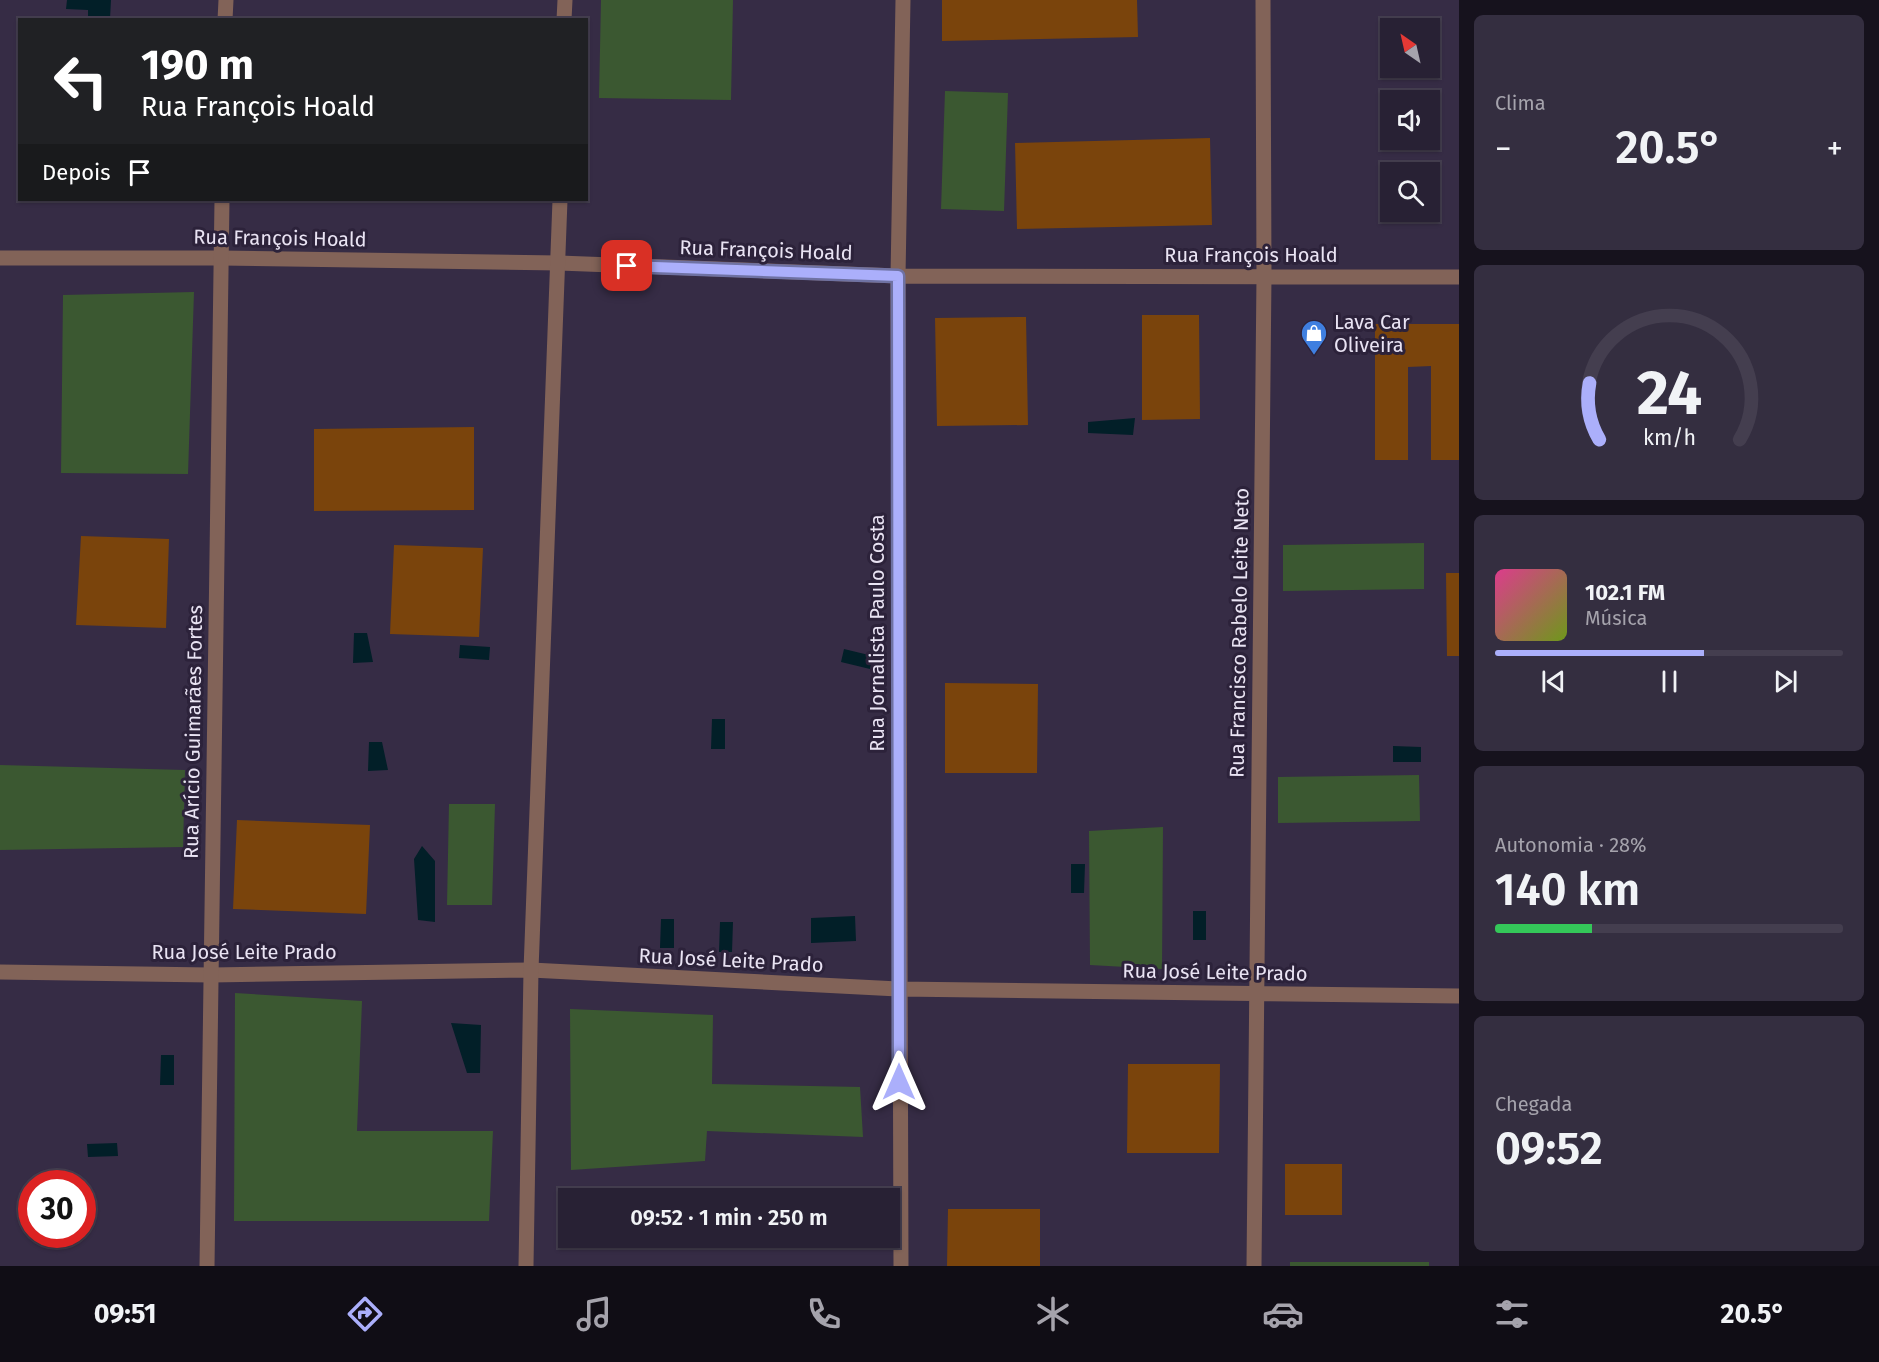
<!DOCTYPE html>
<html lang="pt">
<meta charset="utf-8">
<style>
:root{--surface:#282134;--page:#342e40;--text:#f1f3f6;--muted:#a5a3ac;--line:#443e4f;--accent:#abaffb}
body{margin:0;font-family:"Fira Sans",sans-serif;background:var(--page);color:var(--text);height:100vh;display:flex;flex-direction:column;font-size:22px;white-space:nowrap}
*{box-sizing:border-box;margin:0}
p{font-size:20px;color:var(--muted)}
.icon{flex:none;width:33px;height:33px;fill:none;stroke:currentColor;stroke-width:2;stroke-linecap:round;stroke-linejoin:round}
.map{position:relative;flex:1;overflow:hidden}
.drawer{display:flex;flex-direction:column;gap:15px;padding:15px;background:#16121d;width:420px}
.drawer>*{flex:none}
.guide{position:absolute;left:18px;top:18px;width:570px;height:183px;border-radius:0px;box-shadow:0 2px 4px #0004,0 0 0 2px var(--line);background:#202124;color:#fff;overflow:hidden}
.needle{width:39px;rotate:326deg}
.controls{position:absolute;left:1380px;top:18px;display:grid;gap:12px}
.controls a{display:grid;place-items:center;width:60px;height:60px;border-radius:0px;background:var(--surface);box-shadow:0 2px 4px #0004,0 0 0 2px var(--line);font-size:30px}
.speed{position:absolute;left:18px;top:1170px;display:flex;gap:12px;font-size:30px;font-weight:700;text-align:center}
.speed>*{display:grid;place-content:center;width:78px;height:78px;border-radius:50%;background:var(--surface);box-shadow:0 2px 4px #0004,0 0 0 2px var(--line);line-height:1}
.speed .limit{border:9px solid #d22;background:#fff;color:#111}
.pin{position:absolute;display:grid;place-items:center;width:51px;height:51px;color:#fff;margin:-26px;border-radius:12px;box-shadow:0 3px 9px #0006}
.me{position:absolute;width:66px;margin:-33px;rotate:0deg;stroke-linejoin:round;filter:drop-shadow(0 0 4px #0008)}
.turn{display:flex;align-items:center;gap:21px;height:126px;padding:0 24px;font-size:27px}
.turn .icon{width:78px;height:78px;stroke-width:2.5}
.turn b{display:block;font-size:42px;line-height:51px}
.then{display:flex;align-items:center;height:57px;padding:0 24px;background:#0003;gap:12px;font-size:22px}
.big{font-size:45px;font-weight:600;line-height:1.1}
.drawer .widget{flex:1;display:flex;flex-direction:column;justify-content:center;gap:9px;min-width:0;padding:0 21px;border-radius:9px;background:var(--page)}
.drawer .dial{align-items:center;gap:0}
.dial svg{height:156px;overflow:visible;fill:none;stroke:var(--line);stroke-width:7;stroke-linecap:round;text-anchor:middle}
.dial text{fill:var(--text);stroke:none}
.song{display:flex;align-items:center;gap:18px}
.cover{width:72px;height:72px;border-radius:9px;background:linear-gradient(135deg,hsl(330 70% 55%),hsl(80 70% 35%))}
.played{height:6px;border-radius:3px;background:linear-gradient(90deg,var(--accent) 60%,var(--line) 60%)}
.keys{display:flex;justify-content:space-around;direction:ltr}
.heat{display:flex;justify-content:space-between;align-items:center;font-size:33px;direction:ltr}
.charge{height:9px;border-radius:4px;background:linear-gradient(90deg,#34c759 28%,var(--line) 0)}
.trip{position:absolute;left:558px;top:1188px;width:342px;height:60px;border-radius:0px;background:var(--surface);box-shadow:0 2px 4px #0004,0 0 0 2px var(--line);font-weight:600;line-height:60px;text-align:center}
.tab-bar{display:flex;height:96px;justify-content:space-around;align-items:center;background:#100d15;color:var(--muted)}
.tab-bar .icon{width:42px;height:42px}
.tab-bar .current{color:var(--accent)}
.tab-bar b{font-size:27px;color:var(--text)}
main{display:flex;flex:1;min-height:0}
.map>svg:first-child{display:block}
</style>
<main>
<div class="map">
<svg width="1459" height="1266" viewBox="0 0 1459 1266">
<rect width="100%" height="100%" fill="#362c45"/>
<path fill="#3b5831" d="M601,0h132l-2,100 -132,-2z
M945,91l63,2 -4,118 -63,-2z
M194,292l-6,182 -127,-1 2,-178z
M1424,543v46l-141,2v-46z
M0,765l185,5 -2,77 -183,3z
M1419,775l1,46 -142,2v-46z
M449,804h46l-3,101h-45z
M1163,827l-1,142 -72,-4 -1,-134z
M235,993l127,8 -5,130h136l-4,90h-255z
M570,1009l143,6 -1,69 148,3 3,50 -156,-6 -2,30 -134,9z
M1290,1262h139v4h-139z"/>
<path fill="#021f28" d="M67,0h44l-1,19h-22v-9l-22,-1z
M1135,418l-2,17 -45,-2v-11z
M354,633h13l6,29 -20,1z
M460,645l30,2 -1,13 -30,-2z
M844,649l29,7 -3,13 -29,-7z
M712,719h13v30h-14z
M369,742h13l6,28 -20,1z
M1393,746l28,1v15h-28z
M422,846l13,15v61l-17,-2 -4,-61z
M1071,864h14l-1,29h-13z
M1193,911h13v29h-13z
M855,916l1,25 -45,2v-25z
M661,919h13v29h-14z
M720,922h13l-1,30h-13z
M451,1023l30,2 -1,48h-13z
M161,1055h13v30h-14z
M117,1143l1,13 -30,1 -1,-13z"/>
<path fill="#7a440c" d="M942,0h195l1,37 -196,4z
M1210,138l2,87 -195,4 -2,-86z
M1142,315h57l1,104 -58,1z
M1026,317l2,108 -91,1 -2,-108z
M1375,324h84v136h-28v-94l-23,1v93h-33z
M474,427v83l-160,1v-82z
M81,536l88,3 -3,89 -90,-3z
M394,545l89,3 -4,89 -89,-3z
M1446,573h13v83h-12z
M945,683l93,1 -1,89h-92z
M237,820l133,5 -4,89 -133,-5z
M1128,1064h92l-1,89h-92z
M1285,1164h57v51h-57z
M948,1209h92v57h-93z"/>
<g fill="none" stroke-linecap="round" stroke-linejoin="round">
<path stroke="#826358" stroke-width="15" d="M0,258h221l338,5 339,13 561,1
M0,972l211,3 320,-5 367,19 561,7
M901,1266l-3,-990 5,-276
M1254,1266l10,-990 -1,-276"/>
<path stroke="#826358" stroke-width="15" d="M225,20l1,-20
M564,20l1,-20
M207,1266l15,-1066
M526,1266l5,-296 29,-770"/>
</g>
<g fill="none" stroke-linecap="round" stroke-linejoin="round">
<g stroke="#6f72a3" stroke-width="15">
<path id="route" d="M627,266l271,10 1,806"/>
</g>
<use href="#route" stroke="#abaffb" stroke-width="10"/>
</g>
<defs>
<g id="shop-pin" transform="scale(1.35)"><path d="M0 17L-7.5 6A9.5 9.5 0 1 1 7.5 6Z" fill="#3f7fe0" stroke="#2c223a"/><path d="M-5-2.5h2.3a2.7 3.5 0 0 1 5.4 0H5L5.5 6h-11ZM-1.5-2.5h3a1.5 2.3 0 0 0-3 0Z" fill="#fff"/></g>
</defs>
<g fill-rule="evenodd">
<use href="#shop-pin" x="1314" y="333"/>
</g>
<g text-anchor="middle" stroke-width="6" stroke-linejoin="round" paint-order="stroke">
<g font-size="20" fill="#e9e3f3" stroke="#2c223a">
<text transform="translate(280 238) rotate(1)" y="7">Rua François Hoald</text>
<text transform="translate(766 250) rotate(2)" y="7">Rua François Hoald</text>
<text x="1251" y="262">Rua François Hoald</text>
<text transform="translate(877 633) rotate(-90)" y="7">Rua Jornalista Paulo Costa</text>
<text transform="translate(1239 633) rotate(-89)" y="7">Rua Francisco Rabelo Leite Neto</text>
<text transform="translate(193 732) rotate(-89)" y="7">Rua Arício Guimarães Fortes</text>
<text x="244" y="959">Rua José Leite Prado</text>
<text transform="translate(731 960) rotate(3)" y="7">Rua José Leite Prado</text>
<text transform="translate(1215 972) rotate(1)" y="7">Rua José Leite Prado</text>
</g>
<g font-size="20" fill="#e9e3f3" stroke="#2c223a" text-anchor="start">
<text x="1334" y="329">Lava Car<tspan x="1334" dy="23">Oliveira</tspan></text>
</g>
</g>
</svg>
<div class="controls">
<a><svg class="needle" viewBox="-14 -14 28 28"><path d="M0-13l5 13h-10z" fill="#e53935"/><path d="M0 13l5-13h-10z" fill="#a5a3ac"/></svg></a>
<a><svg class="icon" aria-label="sound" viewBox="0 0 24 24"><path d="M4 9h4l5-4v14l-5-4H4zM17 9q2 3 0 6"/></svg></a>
<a><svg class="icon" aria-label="search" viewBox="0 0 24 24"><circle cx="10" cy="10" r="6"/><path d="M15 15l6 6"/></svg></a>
</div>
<div class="speed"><div class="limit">30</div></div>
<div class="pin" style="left:627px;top:266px;background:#d93025"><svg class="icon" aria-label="arrive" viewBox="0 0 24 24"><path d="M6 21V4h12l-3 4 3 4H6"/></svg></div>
<svg class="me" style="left:899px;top:1082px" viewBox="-20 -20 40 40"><path d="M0-17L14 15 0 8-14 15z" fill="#abaffb" stroke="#fff" stroke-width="4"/></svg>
<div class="trip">09:52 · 1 min · 250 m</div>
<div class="guide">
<div class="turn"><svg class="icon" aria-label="left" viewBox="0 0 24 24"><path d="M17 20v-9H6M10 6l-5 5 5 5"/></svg><div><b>190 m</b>Rua François Hoald</div></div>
<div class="then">Depois<svg class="icon" aria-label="arrive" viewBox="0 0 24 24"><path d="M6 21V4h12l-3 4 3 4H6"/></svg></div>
</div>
</div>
<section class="drawer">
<div class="widget"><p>Clima</p>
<div class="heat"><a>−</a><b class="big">20.5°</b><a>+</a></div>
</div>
<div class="widget dial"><svg viewBox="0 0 100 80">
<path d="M14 69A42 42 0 1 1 86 69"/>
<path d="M14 69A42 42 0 0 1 9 40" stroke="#abaffb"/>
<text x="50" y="56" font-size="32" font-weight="700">24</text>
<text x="50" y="72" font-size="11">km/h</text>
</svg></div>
<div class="widget">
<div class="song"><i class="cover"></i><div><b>102.1 FM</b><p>Música</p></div></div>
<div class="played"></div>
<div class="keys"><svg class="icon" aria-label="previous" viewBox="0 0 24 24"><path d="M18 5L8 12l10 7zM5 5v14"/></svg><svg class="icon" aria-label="pause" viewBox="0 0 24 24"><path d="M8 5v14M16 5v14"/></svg><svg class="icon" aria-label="next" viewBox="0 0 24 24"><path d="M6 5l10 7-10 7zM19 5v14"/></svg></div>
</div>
<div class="widget"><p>Autonomia · 28%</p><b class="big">140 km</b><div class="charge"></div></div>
<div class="widget"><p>Chegada</p><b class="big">09:52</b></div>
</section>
</main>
<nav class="tab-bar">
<b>09:51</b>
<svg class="icon current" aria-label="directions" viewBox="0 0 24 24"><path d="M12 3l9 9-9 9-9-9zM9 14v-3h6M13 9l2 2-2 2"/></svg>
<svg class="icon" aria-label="music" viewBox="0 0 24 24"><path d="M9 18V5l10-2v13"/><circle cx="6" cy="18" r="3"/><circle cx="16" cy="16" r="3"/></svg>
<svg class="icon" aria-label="phone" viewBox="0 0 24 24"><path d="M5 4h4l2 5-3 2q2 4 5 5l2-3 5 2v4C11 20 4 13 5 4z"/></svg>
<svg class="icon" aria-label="climate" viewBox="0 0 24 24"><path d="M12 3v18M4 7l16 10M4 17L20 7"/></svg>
<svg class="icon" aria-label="car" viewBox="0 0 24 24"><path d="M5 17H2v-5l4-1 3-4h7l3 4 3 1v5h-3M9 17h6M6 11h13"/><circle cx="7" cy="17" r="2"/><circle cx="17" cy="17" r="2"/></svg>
<svg class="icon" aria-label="filters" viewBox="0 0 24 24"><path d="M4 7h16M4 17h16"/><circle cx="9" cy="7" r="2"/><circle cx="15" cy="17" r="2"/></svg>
<b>20.5°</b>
</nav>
